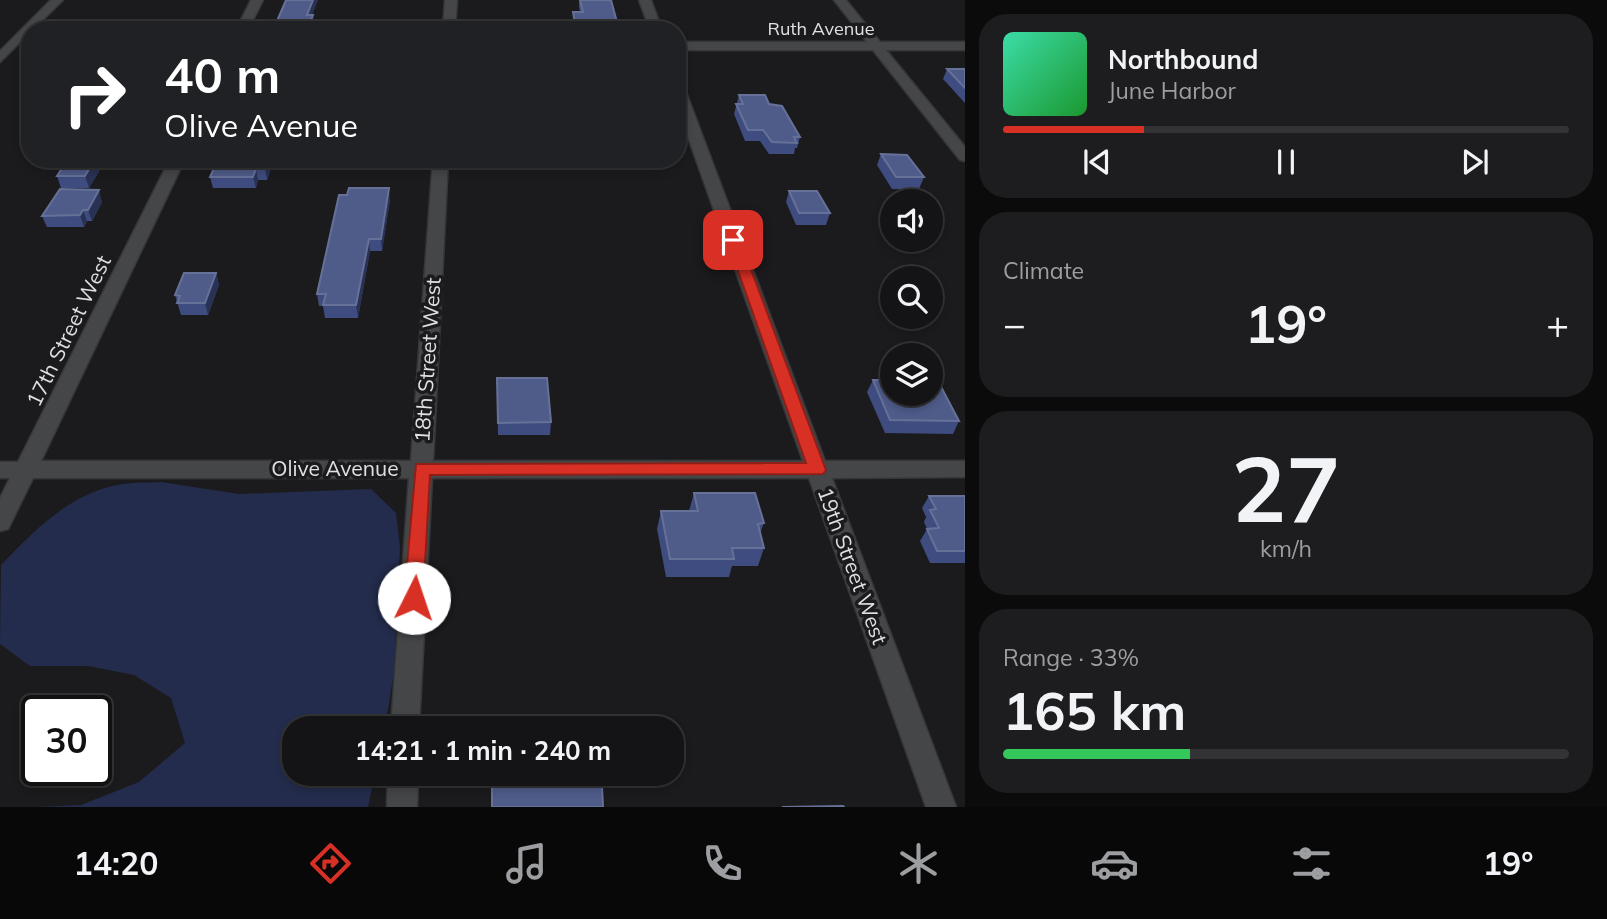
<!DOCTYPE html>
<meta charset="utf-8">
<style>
:root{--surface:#141416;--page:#1d1d1f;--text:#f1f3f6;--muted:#9d9ea1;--line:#333335;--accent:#d93025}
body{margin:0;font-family:Mulish,sans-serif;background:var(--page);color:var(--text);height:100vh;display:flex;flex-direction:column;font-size:26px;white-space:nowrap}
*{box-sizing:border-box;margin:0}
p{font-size:23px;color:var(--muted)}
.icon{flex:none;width:38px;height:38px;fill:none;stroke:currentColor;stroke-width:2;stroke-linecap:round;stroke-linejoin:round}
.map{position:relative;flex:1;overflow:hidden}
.sheet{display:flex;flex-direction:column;gap:14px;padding:14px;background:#0b0b0c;width:642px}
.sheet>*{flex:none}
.guide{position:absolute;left:21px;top:21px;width:665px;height:147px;border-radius:28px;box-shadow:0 4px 10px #0003,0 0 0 2px var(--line);background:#202124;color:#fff;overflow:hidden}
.fabs{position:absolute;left:880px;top:189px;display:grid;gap:14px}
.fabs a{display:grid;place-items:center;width:63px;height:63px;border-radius:50%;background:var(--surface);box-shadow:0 4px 10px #0003,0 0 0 2px var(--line);font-size:35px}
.speed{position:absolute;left:21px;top:695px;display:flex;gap:14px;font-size:35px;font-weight:700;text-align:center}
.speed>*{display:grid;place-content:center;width:91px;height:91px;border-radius:50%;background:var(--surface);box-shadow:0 4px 10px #0003,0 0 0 2px var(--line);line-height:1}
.speed .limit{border:4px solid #111;border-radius:10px;background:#fff;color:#111}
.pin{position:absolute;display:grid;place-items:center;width:60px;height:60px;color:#fff;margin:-30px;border-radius:14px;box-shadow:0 4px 10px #0006}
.me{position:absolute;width:77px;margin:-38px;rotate:4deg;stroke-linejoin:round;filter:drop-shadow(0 0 5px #0008)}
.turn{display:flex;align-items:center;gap:24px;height:147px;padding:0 28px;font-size:32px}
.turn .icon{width:91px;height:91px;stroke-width:2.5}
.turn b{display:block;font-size:49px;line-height:60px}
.big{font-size:52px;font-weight:700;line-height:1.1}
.sheet .widget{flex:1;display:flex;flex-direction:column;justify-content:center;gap:10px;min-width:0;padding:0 24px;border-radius:28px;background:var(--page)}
.sheet .dial{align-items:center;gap:0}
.dial b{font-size:91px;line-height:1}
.song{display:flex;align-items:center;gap:21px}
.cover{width:84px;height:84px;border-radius:10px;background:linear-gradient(135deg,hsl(160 70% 55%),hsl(130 70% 35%))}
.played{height:7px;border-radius:4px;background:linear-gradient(90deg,var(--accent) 25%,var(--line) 25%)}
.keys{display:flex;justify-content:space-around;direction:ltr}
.heat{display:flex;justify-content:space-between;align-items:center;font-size:38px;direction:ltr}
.charge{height:10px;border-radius:5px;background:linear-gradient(90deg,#34c759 33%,var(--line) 0)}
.trip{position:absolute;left:282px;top:716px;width:402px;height:70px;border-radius:28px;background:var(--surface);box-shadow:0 4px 10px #0003,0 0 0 2px var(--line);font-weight:700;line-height:70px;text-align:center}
.dock{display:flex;height:112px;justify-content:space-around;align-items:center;background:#080809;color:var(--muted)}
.dock .icon{width:49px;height:49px}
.dock .current{color:var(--accent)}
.dock b{font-size:32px;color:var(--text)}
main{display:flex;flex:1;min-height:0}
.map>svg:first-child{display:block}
</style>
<main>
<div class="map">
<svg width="965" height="807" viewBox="0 0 965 807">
<rect width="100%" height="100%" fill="#1b1b1d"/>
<path fill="#232c4c" d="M161,482l78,12 132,-5 25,24 4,34 -6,125 -9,56h-91v46h81l-7,33h-331l44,-2 58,-23 46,-39 -14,-45 -37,-23 -46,-9h-58l-30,-22 1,-79c33,-34 67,-70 116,-80 14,-3 29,-2 44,-3z"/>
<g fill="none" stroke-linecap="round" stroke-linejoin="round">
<g stroke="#363638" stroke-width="3">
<path id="minor" d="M51,0h12l-63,62v-11z
M251,0h12l-15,30h-12z
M445,0h12l-2,30h-12z
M639,0h12l11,30h-12z
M834,0h12l34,42h85v8h-79l79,97v14l-5,-1 -87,-110h-196v-8h190z
M677,83l7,4 141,374h140v16l-133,1 124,329h-30l-117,-329h-377l-13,250h-28l18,-250h-376l-25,51 -8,2v-33l10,-20h-10v-16h18l152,-303h15l-144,302h370l22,-302h15l-15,302h370l-126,-355z
M388,774h30l-1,33h-30z"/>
</g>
<use href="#minor" fill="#454648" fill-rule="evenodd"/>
</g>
<path fill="#3e4c7f" d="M579,0h32l7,26 -1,4h-43l-1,-8v-10h7l-1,-5z
M947,69h18v34l-22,-24z
M739,95l30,9 31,33 -3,11h-2l-1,6h-25l-9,-13h-15l-11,-27z
M881,154l43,23 -5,12h-27l-15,-24z
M274,159l-7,21h-9l-2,8h-43l-3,-11z
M101,168l-12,20h-28l-4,-12z
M789,191l41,22 -4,12h-30l-10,-23z
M390,200l-8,51h-12l-12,67h-33l-2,-12h-4l-2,-12z
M102,202l-10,19h-5l-3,6h-37l-5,-11z
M216,273l3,12 -11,30h-27l-6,-20z
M497,378l54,44 -1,13h-52z
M873,380l86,41 -6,13 -68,-1 -18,-41z
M694,493l70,30 -4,10 4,15 -6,18h-26l-3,11h-63l-9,-48 4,-18h28z
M929,496h36v67h-35l-10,-22 7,-12 -3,-7 2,-5 -4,-9z"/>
<path fill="#293254" d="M313,0h5l-9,24 -2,-9z
M313,15l2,9 -3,6h-5z
M95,159h3l3,9 -12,20 -4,-12z
M268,159h6l-7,21 -2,-12z
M256,169l2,11 -2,8 -3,-11z
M389,188l1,12 -8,51 -1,-12z
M99,190l3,12 -10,19 -4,-11z
M83,210l4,11 -3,6 -4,-12z
M369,239l1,12 -12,67 -2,-13z
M216,273l3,12 -11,30 -3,-12z"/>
<path fill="#4f5c8a" stroke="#667198" stroke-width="2" d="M286,0h27l-6,15h6l-6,15h-29l3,-9h-4z
M580,0h31l7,26h-4l1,4h-39l-3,-18h10z
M947,69h18v19z
M739,95h26l4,9 13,2 18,31h-6l3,6 -25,-1 -9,-12h-15l-12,-26h7z
M881,154l26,1 17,22h-28z
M68,159h27l-10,17h-28z
M218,159h50l-3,9 -9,1 -3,8h-43z
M349,188h40l-8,51h-12l-13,66h-33l3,-11h-9l22,-99h8z
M60,189l39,1 -11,20h-5l-3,5 -38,1z
M789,191h28l13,22h-31z
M184,273h32l-11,30h-28l3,-7 -5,-1z
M497,378h50l4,44 -53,1z
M873,380h19v14h39v-13h7l21,40 -69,-1z
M694,493h61l9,30 -6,1 6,24h-32l2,11h-64l-9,-48h37z
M929,496h36v55h-28l-10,-22 12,-1 -9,-18 6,-1z
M510,774h68l1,12 23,1 1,20h-111v-24h18z
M843,806l1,1h-62z"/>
<path fill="#d93025" stroke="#8d1f18" stroke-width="2" d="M733,236l7,4 86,230 -3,4 -393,1 -7,123 -3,6h-13l-3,-6 12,-134 390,-1 -79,-223z"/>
<g text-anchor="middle" stroke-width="7" stroke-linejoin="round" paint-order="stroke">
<g font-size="18" fill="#dfe0e1" stroke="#1b1b1d">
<text x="821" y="35">Ruth Avenue</text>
</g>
<g font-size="21" fill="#dfe0e1" stroke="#1b1b1d">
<text transform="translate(69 331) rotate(-64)" y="7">17th Street West</text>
<text transform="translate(428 360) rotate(-86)" y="7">18th Street West</text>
<text x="335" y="476">Olive Avenue</text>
<text transform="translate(852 566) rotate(70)" y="7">19th Street West</text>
</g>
</g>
</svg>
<div class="fabs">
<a><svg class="icon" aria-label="sound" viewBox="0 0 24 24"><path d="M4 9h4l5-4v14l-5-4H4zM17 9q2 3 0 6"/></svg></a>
<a><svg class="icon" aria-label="search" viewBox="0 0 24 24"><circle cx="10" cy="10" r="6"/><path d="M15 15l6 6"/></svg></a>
<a><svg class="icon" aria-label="layers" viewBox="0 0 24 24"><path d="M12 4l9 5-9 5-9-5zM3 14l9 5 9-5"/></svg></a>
</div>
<div class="speed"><div class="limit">30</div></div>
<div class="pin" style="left:733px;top:240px;background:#d93025"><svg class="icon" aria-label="arrive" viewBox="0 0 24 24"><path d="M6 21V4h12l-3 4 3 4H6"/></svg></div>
<svg class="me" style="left:414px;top:598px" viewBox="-20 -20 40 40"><circle r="19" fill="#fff"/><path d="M0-13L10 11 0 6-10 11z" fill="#d93025"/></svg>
<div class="trip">14:21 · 1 min · 240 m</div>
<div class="guide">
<div class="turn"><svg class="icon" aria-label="right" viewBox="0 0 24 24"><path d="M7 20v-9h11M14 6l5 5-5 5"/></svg><div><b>40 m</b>Olive Avenue</div></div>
</div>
</div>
<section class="sheet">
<div class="widget">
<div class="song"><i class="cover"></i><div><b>Northbound</b><p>June Harbor</p></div></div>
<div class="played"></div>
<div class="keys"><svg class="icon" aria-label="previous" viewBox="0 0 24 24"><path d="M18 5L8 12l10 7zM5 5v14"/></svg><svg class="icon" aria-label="pause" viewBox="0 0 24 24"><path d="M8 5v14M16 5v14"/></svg><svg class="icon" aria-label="next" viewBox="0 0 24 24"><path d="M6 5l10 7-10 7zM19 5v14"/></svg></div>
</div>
<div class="widget"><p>Climate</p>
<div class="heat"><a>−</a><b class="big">19°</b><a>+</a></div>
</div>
<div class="widget dial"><b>27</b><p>km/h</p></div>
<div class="widget"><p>Range · 33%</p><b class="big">165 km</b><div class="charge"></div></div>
</section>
</main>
<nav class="dock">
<b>14:20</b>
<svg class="icon current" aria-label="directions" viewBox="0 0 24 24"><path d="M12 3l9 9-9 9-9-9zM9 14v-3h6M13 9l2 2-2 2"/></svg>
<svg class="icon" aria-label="music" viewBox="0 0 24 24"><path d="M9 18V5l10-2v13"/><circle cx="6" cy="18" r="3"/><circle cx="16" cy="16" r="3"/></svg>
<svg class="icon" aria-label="phone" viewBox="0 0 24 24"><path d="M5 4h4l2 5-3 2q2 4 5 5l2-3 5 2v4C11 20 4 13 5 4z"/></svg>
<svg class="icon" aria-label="climate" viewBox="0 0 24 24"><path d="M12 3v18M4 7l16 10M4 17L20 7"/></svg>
<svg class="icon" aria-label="car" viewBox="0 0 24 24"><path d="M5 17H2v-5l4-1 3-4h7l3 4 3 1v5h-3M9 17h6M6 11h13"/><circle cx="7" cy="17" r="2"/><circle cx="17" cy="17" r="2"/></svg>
<svg class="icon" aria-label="filters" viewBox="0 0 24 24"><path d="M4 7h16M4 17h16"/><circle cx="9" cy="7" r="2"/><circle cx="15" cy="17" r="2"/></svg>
<b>19°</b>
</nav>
